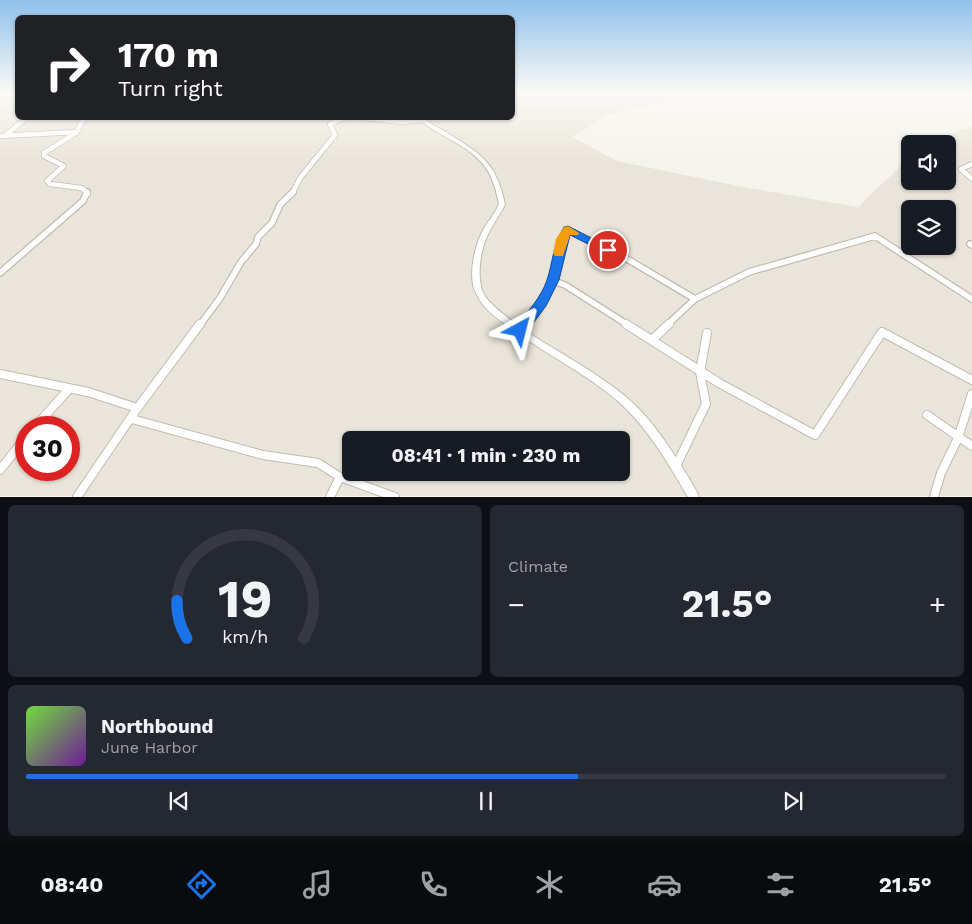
<!DOCTYPE html>
<meta charset="utf-8">
<style>
:root{--surface:#171b24;--page:#242831;--text:#f1f3f6;--muted:#9ea1a6;--line:#363941;--accent:#1a73e8}
body{margin:0;font-family:"Work Sans",sans-serif;background:var(--page);color:var(--text);height:100vh;display:flex;flex-direction:column;font-size:19px;white-space:nowrap}
*{box-sizing:border-box;margin:0}
p{font-size:16px;color:var(--muted)}
.icon{flex:none;width:28px;height:28px;fill:none;stroke:currentColor;stroke-width:2;stroke-linecap:round;stroke-linejoin:round}
.map{position:relative;height:497px;overflow:hidden}
.sheet{display:flex;flex-direction:column;gap:8px;padding:8px;background:#0d0f14;flex:1}
.sheet>*{flex:none}
.banner{position:absolute;left:15px;top:15px;width:500px;height:105px;border-radius:8px;box-shadow:0 1px 4px #0004;background:#202124;color:#fff;overflow:hidden}
.buttons{position:absolute;left:901px;top:135px;display:grid;gap:10px}
.buttons a{display:grid;place-items:center;width:55px;height:55px;border-radius:8px;background:var(--surface);box-shadow:0 1px 4px #0004;font-size:25px}
.speed{position:absolute;left:15px;top:416px;display:flex;gap:10px;font-size:25px;font-weight:700;text-align:center}
.speed>*{display:grid;place-content:center;width:65px;height:65px;border-radius:50%;background:var(--surface);box-shadow:0 1px 4px #0004;line-height:1}
.speed .limit{border:8px solid #d22;background:#fff;color:#111}
.pin{position:absolute;display:grid;place-items:center;width:42px;height:42px;color:#fff;margin:-21px;border:2px solid #fff;border-radius:50%;box-shadow:0 1px 5px #0007}
.me{position:absolute;width:55px;margin:-28px;rotate:38deg;stroke-linejoin:round;filter:drop-shadow(0 0 4px #0008)}
.turn{display:flex;align-items:center;gap:18px;height:105px;padding:0 20px;font-size:22px}
.turn .icon{width:65px;height:65px;stroke-width:2.5}
.turn b{display:block;font-size:35px;line-height:42px}
.big{font-size:38px;font-weight:700;line-height:1.1}
.sheet .tile{flex:1;display:flex;flex-direction:column;justify-content:center;gap:8px;min-width:0;padding:0 18px;border-radius:8px;background:var(--page)}
.sheet .dial{align-items:center;gap:0}
.dial svg{height:130px;overflow:visible;fill:none;stroke:var(--line);stroke-width:7;stroke-linecap:round;text-anchor:middle}
.dial text{fill:var(--text);stroke:none}
.song{display:flex;align-items:center;gap:15px}
.cover{width:60px;height:60px;border-radius:8px;background:linear-gradient(135deg,hsl(100 70% 55%),hsl(280 70% 35%))}
.played{height:5px;border-radius:2px;background:linear-gradient(90deg,var(--accent) 60%,var(--line) 60%)}
.keys{display:flex;justify-content:space-around;direction:ltr}
.heat{display:flex;justify-content:space-between;align-items:center;font-size:28px;direction:ltr}
.sheet .tiles{flex:1;display:grid;gap:8px;grid-template-columns:1fr 1fr}
.tile:last-child{grid-column:span 2}
.trip{position:absolute;left:342px;top:431px;width:288px;height:50px;border-radius:8px;background:var(--surface);box-shadow:0 1px 4px #0004;font-weight:700;line-height:50px;text-align:center}
.dock{display:flex;height:80px;justify-content:space-around;align-items:center;background:#090b0e;color:var(--muted)}
.dock .icon{width:35px;height:35px}
.dock .current{color:var(--accent)}
.dock b{font-size:22px;color:var(--text)}
.map>svg:first-child{display:block}
</style>
<div class="map">
<svg width="972" height="497" viewBox="0 0 972 497">
<rect width="100%" height="100%" fill="#f6f3ec"/>
<path fill="#eae5da" fill-rule="evenodd" d="M0,92h17l1,26h224l1,3 101,-3h168l1,-26h211l-115,22 -37,23 45,24 121,25 120,21 52,-50v24h38v-37h-13l25,-14 12,-3v369h-972zM910,209h38v37h-38zM26,428h43v42h-43zM351,440h270v32h-270z"/>
<g fill="none" stroke-linecap="round" stroke-linejoin="round">
<g stroke="#c2bbae" stroke-width="6">
<path id="minor-far2" d="M367,118l34,4 21,-2
M77,132l7,-14
M6,135l20,-17
M0,136l77,-4 -33,21v3l20,10 -17,15 3,3 32,4 6,6
M972,164l-11,5 11,10
M292,194l8,-16 35,-43 -5,-11 14,-6"/>
</g>
<g stroke="#c2bbae" stroke-width="8">
<path id="minor-far1" d="M970,244l2,1
M0,273l83,-72 4,-9
M553,281l12,4 63,40
M695,299l54,-27 126,-36 97,63
M200,325l20,-27 21,-36 15,-18 2,-7 14,-14 8,-18 13,-13
M524,325l25,-36 19,-59 54,26 73,43 -28,26"/>
</g>
<g stroke="#c2bbae" stroke-width="10">
<path id="minor" d="M626,324l93,59 96,52 67,-103 90,48
M520,330l5,-6
M652,340l17,-16
M0,374l88,18 46,15 2,3 -59,87
M136,410l64,-86
M927,415l45,31
M132,419l131,36 55,8 22,14
M34,428l35,-39
M676,466l30,-62 -6,-32 7,-39
M0,470l26,-33
M330,497l10,-20 55,20
M934,497l7,-24 17,-35 14,-44"/>
</g>
<g stroke="#c2bbae" stroke-width="2">
<path id="tertiary" d="M418,118h5c7,5 15,10 23,14 35,22 50,30 59,72 -3,8 -9,15 -13,23 -10,16 -15,41 -11,59 1,6 5,12 9,16 12,13 28,23 42,33 31,20 64,37 93,61 24,20 42,47 59,74 5,9 11,17 15,27h-11c-20,-34 -40,-69 -69,-95 -32,-28 -72,-47 -107,-73 -9,-7 -21,-14 -29,-24 -4,-6 -8,-12 -10,-20 -3,-18 2,-39 10,-55 5,-9 12,-16 16,-26 -2,-9 -4,-18 -8,-27 -9,-21 -31,-32 -50,-43 -8,-5 -16,-9 -23,-16z"/>
</g>
<use href="#minor-far2" stroke="#fff" stroke-width="4.5"/>
<use href="#minor-far1" stroke="#fff" stroke-width="5.5"/>
<use href="#minor" stroke="#fff" stroke-width="8"/>
<use href="#tertiary" fill="#fff" fill-rule="evenodd"/>
</g>
<linearGradient id="sky" x2="0" y2="1"><stop stop-color="#8fc1ec"/><stop offset="0.57" stop-color="#fbfaf6"/><stop offset="1" stop-color="#fbfaf6" stop-opacity="0"/></linearGradient>
<rect width="972" height="162" fill="url(#sky)"/>
<path fill="#1a73e8" stroke="#114b97" d="M568,226l46,24 -2,2h-8l-34,-17 -11,45 -13,26 -21,28h-9l-2,-4 2,-3c11,-15 25,-29 31,-47 6,-18 6,-36 17,-53z"/>
<path fill="#f59e0b" d="M568,226l11,7 -1,2h-8l-7,21h-8l-2,-3 3,-14 8,-12z"/>
</svg>
<div class="buttons">
<a><svg class="icon" aria-label="sound" viewBox="0 0 24 24"><path d="M4 9h4l5-4v14l-5-4H4zM17 9q2 3 0 6"/></svg></a>
<a><svg class="icon" aria-label="layers" viewBox="0 0 24 24"><path d="M12 4l9 5-9 5-9-5zM3 14l9 5 9-5"/></svg></a>
</div>
<div class="speed"><div class="limit">30</div></div>
<div class="pin" style="left:608px;top:250px;background:#d93025"><svg class="icon" aria-label="arrive" viewBox="0 0 24 24"><path d="M6 21V4h12l-3 4 3 4H6"/></svg></div>
<svg class="me" style="left:520px;top:330px" viewBox="-20 -20 40 40"><path d="M0-17L14 15 0 8-14 15z" fill="#1a73e8" stroke="#fff" stroke-width="4"/></svg>
<div class="trip">08:41 · 1 min · 230 m</div>
<div class="banner">
<div class="turn"><svg class="icon" aria-label="right" viewBox="0 0 24 24"><path d="M7 20v-9h11M14 6l5 5-5 5"/></svg><div><b>170 m</b>Turn right</div></div>
</div>
</div>
<section class="sheet">
<div class="tiles">
<div class="tile dial"><svg viewBox="0 0 100 80">
<path d="M14 69A42 42 0 1 1 86 69"/>
<path d="M14 69A42 42 0 0 1 8 46" stroke="#1a73e8"/>
<text x="50" y="56" font-size="32" font-weight="700">19</text>
<text x="50" y="72" font-size="11">km/h</text>
</svg></div>
<div class="tile"><p>Climate</p>
<div class="heat"><a>−</a><b class="big">21.5°</b><a>+</a></div>
</div>
<div class="tile">
<div class="song"><i class="cover"></i><div><b>Northbound</b><p>June Harbor</p></div></div>
<div class="played"></div>
<div class="keys"><svg class="icon" aria-label="previous" viewBox="0 0 24 24"><path d="M18 5L8 12l10 7zM5 5v14"/></svg><svg class="icon" aria-label="pause" viewBox="0 0 24 24"><path d="M8 5v14M16 5v14"/></svg><svg class="icon" aria-label="next" viewBox="0 0 24 24"><path d="M6 5l10 7-10 7zM19 5v14"/></svg></div>
</div>
</div>
</section>
<nav class="dock">
<b>08:40</b>
<svg class="icon current" aria-label="directions" viewBox="0 0 24 24"><path d="M12 3l9 9-9 9-9-9zM9 14v-3h6M13 9l2 2-2 2"/></svg>
<svg class="icon" aria-label="music" viewBox="0 0 24 24"><path d="M9 18V5l10-2v13"/><circle cx="6" cy="18" r="3"/><circle cx="16" cy="16" r="3"/></svg>
<svg class="icon" aria-label="phone" viewBox="0 0 24 24"><path d="M5 4h4l2 5-3 2q2 4 5 5l2-3 5 2v4C11 20 4 13 5 4z"/></svg>
<svg class="icon" aria-label="climate" viewBox="0 0 24 24"><path d="M12 3v18M4 7l16 10M4 17L20 7"/></svg>
<svg class="icon" aria-label="car" viewBox="0 0 24 24"><path d="M5 17H2v-5l4-1 3-4h7l3 4 3 1v5h-3M9 17h6M6 11h13"/><circle cx="7" cy="17" r="2"/><circle cx="17" cy="17" r="2"/></svg>
<svg class="icon" aria-label="filters" viewBox="0 0 24 24"><path d="M4 7h16M4 17h16"/><circle cx="9" cy="7" r="2"/><circle cx="15" cy="17" r="2"/></svg>
<b>21.5°</b>
</nav>
